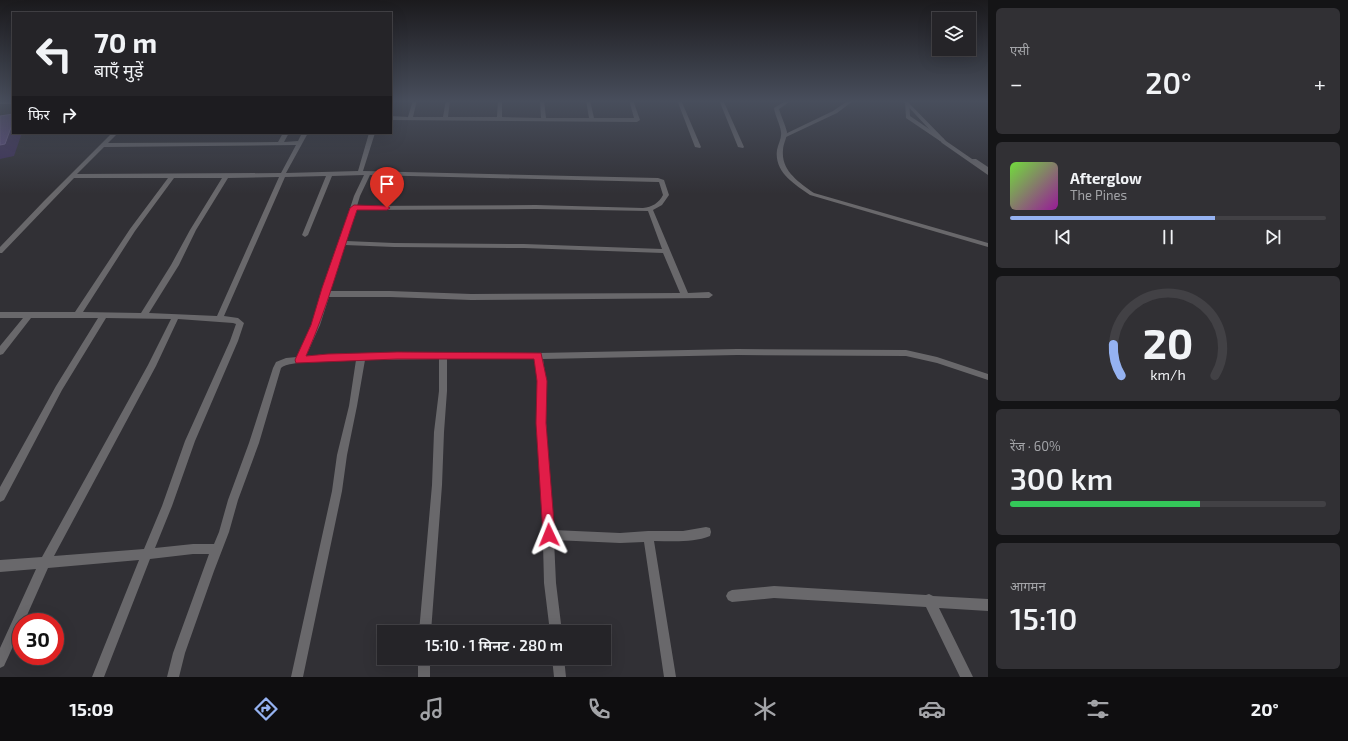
<!DOCTYPE html>
<html lang="hi">
<meta charset="utf-8">
<style>
:root{--surface:#252428;--page:#313034;--text:#f1f3f6;--muted:#a3a4a8;--line:#424145;--accent:#95b2f1}
body{margin:0;font-family:"Exo 2","Noto Sans Devanagari",sans-serif;background:var(--page);color:var(--text);height:100vh;display:flex;flex-direction:column;font-size:15px;white-space:nowrap}
*{box-sizing:border-box;margin:0}
p{font-size:13px;color:var(--muted)}
.icon{flex:none;width:22px;height:22px;fill:none;stroke:currentColor;stroke-width:2;stroke-linecap:round;stroke-linejoin:round}
.map{position:relative;flex:1;overflow:hidden}
.side{display:flex;flex-direction:column;gap:8px;padding:8px;background:#141416;width:360px}
.side>*{flex:none}
.guide{position:absolute;left:12px;top:12px;width:380px;height:122px;border-radius:0px;box-shadow:0 4px 16px #0002,0 0 0 1px var(--line);background:#252428;color:var(--text);overflow:hidden}
.buttons{position:absolute;left:932px;top:12px;display:grid;gap:8px}
.buttons a{display:grid;place-items:center;width:44px;height:44px;border-radius:0px;background:var(--surface);box-shadow:0 4px 16px #0002,0 0 0 1px var(--line);font-size:20px}
.speed{position:absolute;left:12px;top:613px;display:flex;gap:8px;font-size:20px;font-weight:700;text-align:center}
.speed>*{display:grid;place-content:center;width:52px;height:52px;border-radius:50%;background:var(--surface);box-shadow:0 4px 16px #0002,0 0 0 1px var(--line);line-height:1}
.speed .limit{border:6px solid #d22;background:#fff;color:#111}
.pin{position:absolute;display:grid;place-items:center;width:34px;height:34px;color:#fff;margin:-41px -17px;border-radius:50% 50% 50% 0;rotate:-45deg;box-shadow:0 0 4px #0007}
.pin .icon{rotate:45deg}
.me{position:absolute;width:44px;margin:-22px;rotate:358deg;stroke-linejoin:round;filter:drop-shadow(0 0 3px #0008)}
.turn{display:flex;align-items:center;gap:14px;height:84px;padding:0 16px;font-size:18px}
.turn .icon{width:52px;height:52px;stroke-width:2.5}
.turn b{display:block;font-size:28px;line-height:34px}
.then{display:flex;align-items:center;height:38px;padding:0 16px;background:#0003;gap:8px;font-size:15px}
.big{font-size:30px;font-weight:600;line-height:1.1}
.side .tile{flex:1;display:flex;flex-direction:column;justify-content:center;gap:6px;min-width:0;padding:0 14px;border-radius:6px;background:var(--page)}
.side .dial{align-items:center;gap:0}
.dial svg{height:104px;overflow:visible;fill:none;stroke:var(--line);stroke-width:7;stroke-linecap:round;text-anchor:middle}
.dial text{fill:var(--text);stroke:none}
.song{display:flex;align-items:center;gap:12px}
.cover{width:48px;height:48px;border-radius:6px;background:linear-gradient(135deg,hsl(100 70% 55%),hsl(300 70% 35%))}
.played{height:4px;border-radius:2px;background:linear-gradient(90deg,var(--accent) 65%,var(--line) 65%)}
.keys{display:flex;justify-content:space-around;direction:ltr}
.heat{display:flex;justify-content:space-between;align-items:center;font-size:22px;direction:ltr}
.charge{height:6px;border-radius:3px;background:linear-gradient(90deg,#34c759 60%,var(--line) 0)}
.trip{position:absolute;left:377px;top:625px;width:234px;height:40px;border-radius:0px;background:var(--surface);box-shadow:0 4px 16px #0002,0 0 0 1px var(--line);font-weight:600;line-height:40px;text-align:center}
.tab-bar{display:flex;height:64px;justify-content:space-around;align-items:center;background:#0f0e10;color:var(--muted)}
.tab-bar .icon{width:28px;height:28px}
.tab-bar .on{color:var(--accent)}
.tab-bar b{font-size:18px;color:var(--text)}
main{display:flex;flex:1;min-height:0}
.map>svg:first-child{display:block}
</style>
<main>
<div class="map">
<svg width="988" height="677" viewBox="0 0 988 677">
<rect width="100%" height="100%" fill="#313035"/>
<g fill="none" stroke-linecap="round" stroke-linejoin="round">
<path fill="#69686b" fill-rule="evenodd" d="M849,100l4,1 -16,12 -51,24 -5,-1 52,-25z
M905,100h4l1,16 34,23v2h-4l-34,-23z
M972,159h4l12,8v5l-16,-11z"/>
<path fill="#69686b" fill-rule="evenodd" d="M413,100h4l-4,17h30l3,-17h4l-2,17h49l1,-17h4v17l39,1 -1,-18h4l2,18h43l-3,-18h4l4,18h40l-5,-18h4l7,20 -3,2 -246,-2v-4l17,1z
M677,100h4l20,47 -1,1 -5,-1z
M719,100h4l21,47 -1,1 -5,-1z
M787,100h5l-13,9c2,7 6,15 8,23 0,6 -4,12 -4,18 -2,21 16,32 31,43l174,50v4l-178,-52c-16,-11 -36,-23 -33,-45 1,-6 5,-12 4,-18 -1,-8 -6,-16 -7,-24z
M824,100h42l-2,1 -18,1 -20,-1z
M902,100h4l40,41 42,29v5l-46,-32z
M0,102h13v2h-13z
M112,133h6l-10,10 170,-1 5,-9h6l-5,9 14,-1 4,-8h6l-22,40 72,-2 11,-38h6l-12,38 295,7 6,2 5,15 -7,10 -9,5 35,83 21,-1 4,3 -4,3 -238,2 -81,-3h-61l-9,28 -14,31 22,-2 210,-1 199,-4 169,1 31,7 51,17v6l-51,-17 -31,-7 -169,-1 -194,4 3,22v42l7,107 67,3 28,-2h35l23,-4 4,1 1,4 -1,4c-17,7 -38,5 -56,5l22,136h-12l-20,-135 -24,1 -66,-3 2,43 6,49h-12l-6,-49 -2,-80 -6,-80 2,-42 -4,-22h-87v32l-3,41 -2,53 -11,147h-12l13,-147 2,-53 5,-41v-32l-74,1 -8,46 -10,49 -5,36 -39,186h-12l41,-186 5,-36 12,-49 7,-46c-13,0 -67,0 -75,8l-22,75 -21,57 -9,32 -15,39 -29,82 -6,24h-12l6,-24 36,-99h-16l-43,5 -46,118h-12l47,-117 -91,8 -24,54h-3v7l-17,37 -4,2v-20l36,-79 -36,3v-12l42,-3 106,-192 23,-46 -65,-1 -44,72 -58,110 -4,2v-15l56,-101 42,-68h-67l-28,36 -3,1v-9l23,-28h-23v-6h75l55,-83 38,-51h-94l-72,75h-2v-6l44,-46zM296,145l-15,28 -204,1 27,-27zM364,175l-10,21 -42,129 -15,32 -11,1 -10,4 -3,6 -24,75 -21,57 -9,32 -5,12h-21l-38,4 17,-42 23,-65 43,-100 6,-18 -6,-5 -14,-2 61,-139 41,-1 -24,59 3,2 3,-2 24,-59zM370,175l288,7h1l4,13c-4,8 -11,12 -20,13l-107,-3 -179,1 3,-10zM279,177l-62,139 -68,-3 30,-48 17,-35 32,-52zM174,178h48l-32,52 -19,35 -30,48 -58,-1 52,-81zM536,209l112,2 14,38 -138,-5 -130,-1 -48,-2 10,-31zM345,245l49,2 130,1 139,5 17,40 -209,1 -81,-3h-60zM178,319l55,4 3,1 -6,17 -45,100 -23,65 -18,43 -90,7 102,-190z
M774,586l152,9 3,-1 4,2 55,3v12l-49,-3 34,69h-13l-34,-70 -152,-9 -42,4 -4,-2 -2,-4 2,-4 4,-2z
M418,658h12v19h-12z
M552,658h12l2,19h-12z"/>
</g>
<path fill="#3f315c" d="M13,122v11h9l-8,23 -14,3v-14z"/>
<path fill="#604d86" stroke="#726293" d="M13,114v8l-8,22 -5,1v-29z"/>
<linearGradient id="sky" x2="0" y2="1"><stop stop-color="#1b1a1d"/><stop offset="0.52" stop-color="#484e5c"/><stop offset="1" stop-color="#484e5c" stop-opacity="0"/></linearGradient>
<rect width="988" height="194" fill="url(#sky)"/>
<path fill="#e11d48" stroke="#92132f" d="M354,205l33,1 3,2 -3,2h-30c-17,49 -30,99 -51,146l22,-2 69,-2 144,1 6,28 -1,42 9,112 -2,4 -4,2 -5,-2 -1,-4 -7,-112 1,-42 -3,-22h-137l-101,4 -1,-3 16,-35 11,-37 28,-80z"/>
</svg>
<div class="buttons">
<a><svg class="icon" aria-label="layers" viewBox="0 0 24 24"><path d="M12 4l9 5-9 5-9-5zM3 14l9 5 9-5"/></svg></a>
</div>
<div class="speed"><div class="limit">30</div></div>
<div class="pin" style="left:387px;top:208px;background:#d93025"><svg class="icon" aria-label="arrive" viewBox="0 0 24 24"><path d="M6 21V4h12l-3 4 3 4H6"/></svg></div>
<svg class="me" style="left:549px;top:535px" viewBox="-20 -20 40 40"><path d="M0-17L14 15 0 8-14 15z" fill="#e11d48" stroke="#fff" stroke-width="4"/></svg>
<div class="trip">15:10 · 1 मिनट · 280 m</div>
<div class="guide">
<div class="turn"><svg class="icon" aria-label="left" viewBox="0 0 24 24"><path d="M17 20v-9H6M10 6l-5 5 5 5"/></svg><div><b>70 m</b>बाएँ मुड़ें</div></div>
<div class="then">फिर<svg class="icon" aria-label="right" viewBox="0 0 24 24"><path d="M7 20v-9h11M14 6l5 5-5 5"/></svg></div>
</div>
</div>
<section class="side">
<div class="tile"><p>एसी</p>
<div class="heat"><a>−</a><b class="big">20°</b><a>+</a></div>
</div>
<div class="tile">
<div class="song"><i class="cover"></i><div><b>Afterglow</b><p>The Pines</p></div></div>
<div class="played"></div>
<div class="keys"><svg class="icon" aria-label="previous" viewBox="0 0 24 24"><path d="M18 5L8 12l10 7zM5 5v14"/></svg><svg class="icon" aria-label="pause" viewBox="0 0 24 24"><path d="M8 5v14M16 5v14"/></svg><svg class="icon" aria-label="next" viewBox="0 0 24 24"><path d="M6 5l10 7-10 7zM19 5v14"/></svg></div>
</div>
<div class="tile dial"><svg viewBox="0 0 100 80">
<path d="M14 69A42 42 0 1 1 86 69"/>
<path d="M14 69A42 42 0 0 1 8 45" stroke="#95b2f1"/>
<text x="50" y="56" font-size="32" font-weight="700">20</text>
<text x="50" y="72" font-size="11">km/h</text>
</svg></div>
<div class="tile"><p>रेंज · 60%</p><b class="big">300 km</b><div class="charge"></div></div>
<div class="tile"><p>आगमन</p><b class="big">15:10</b></div>
</section>
</main>
<nav class="tab-bar">
<b>15:09</b>
<svg class="icon on" aria-label="directions" viewBox="0 0 24 24"><path d="M12 3l9 9-9 9-9-9zM9 14v-3h6M13 9l2 2-2 2"/></svg>
<svg class="icon" aria-label="music" viewBox="0 0 24 24"><path d="M9 18V5l10-2v13"/><circle cx="6" cy="18" r="3"/><circle cx="16" cy="16" r="3"/></svg>
<svg class="icon" aria-label="phone" viewBox="0 0 24 24"><path d="M5 4h4l2 5-3 2q2 4 5 5l2-3 5 2v4C11 20 4 13 5 4z"/></svg>
<svg class="icon" aria-label="climate" viewBox="0 0 24 24"><path d="M12 3v18M4 7l16 10M4 17L20 7"/></svg>
<svg class="icon" aria-label="car" viewBox="0 0 24 24"><path d="M5 17H2v-5l4-1 3-4h7l3 4 3 1v5h-3M9 17h6M6 11h13"/><circle cx="7" cy="17" r="2"/><circle cx="17" cy="17" r="2"/></svg>
<svg class="icon" aria-label="filters" viewBox="0 0 24 24"><path d="M4 7h16M4 17h16"/><circle cx="9" cy="7" r="2"/><circle cx="15" cy="17" r="2"/></svg>
<b>20°</b>
</nav>
